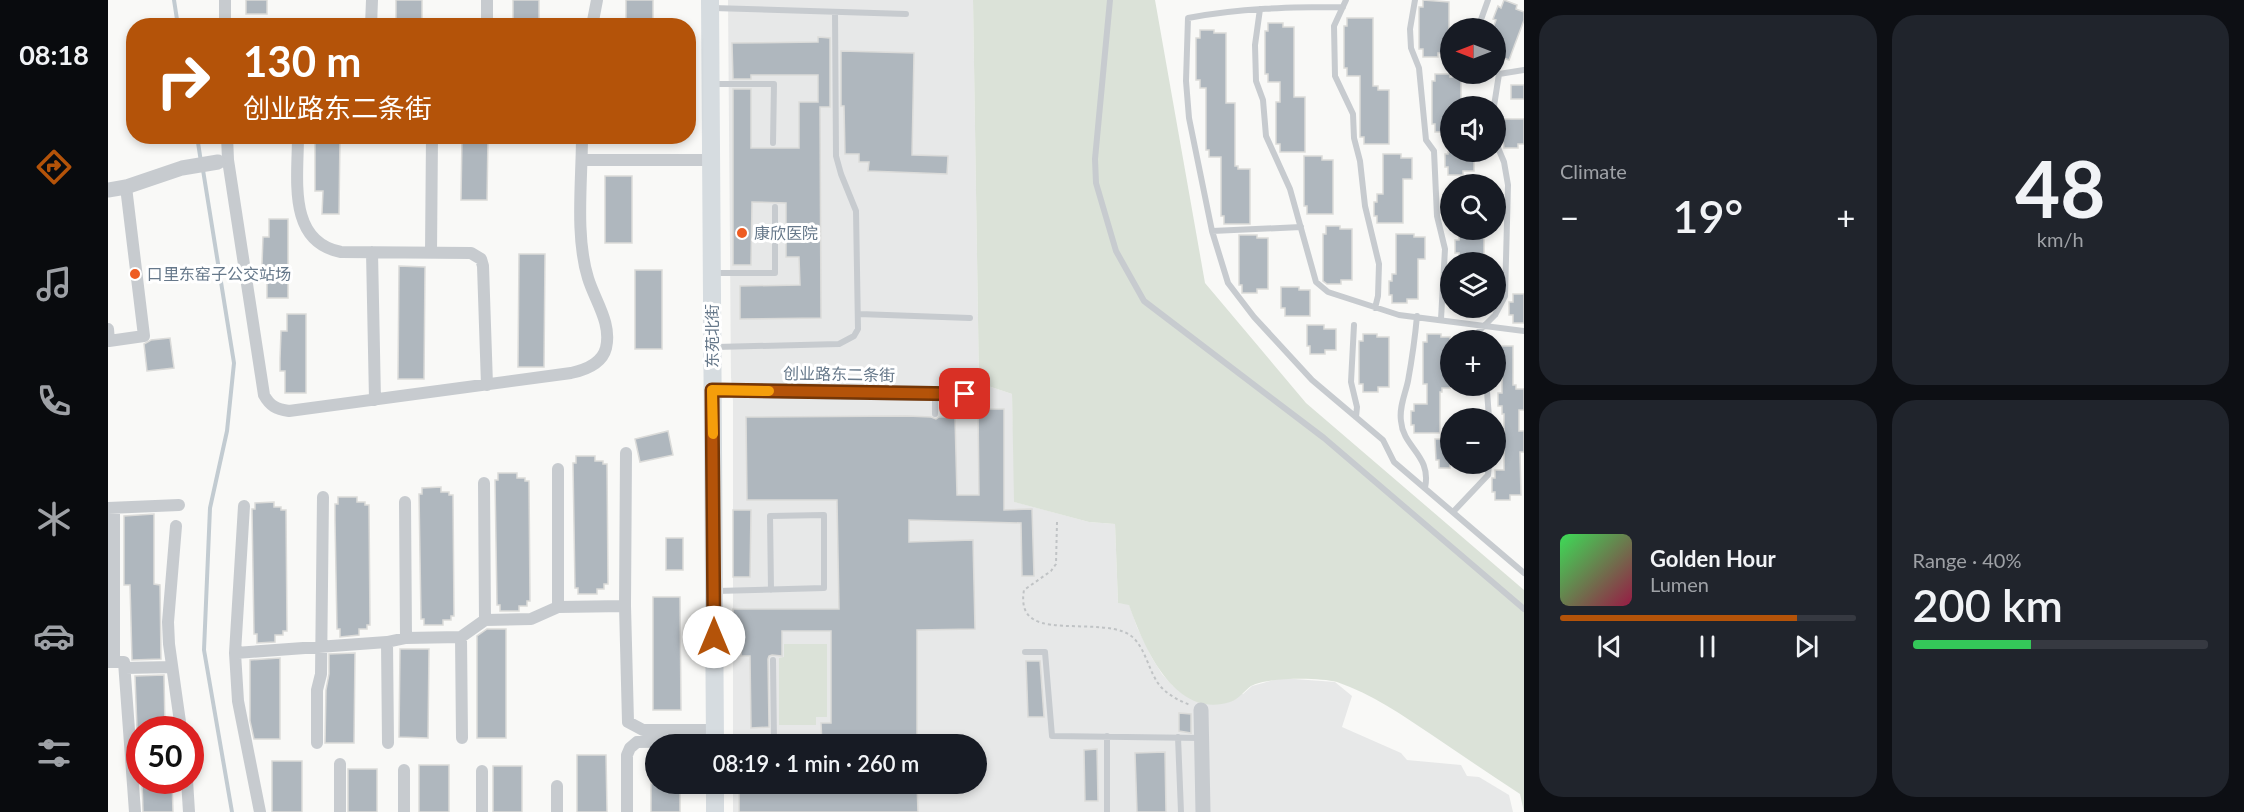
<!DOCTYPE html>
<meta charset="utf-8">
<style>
:root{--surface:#171b24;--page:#20242c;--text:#f1f3f6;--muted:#9ea1a6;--line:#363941;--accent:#b45309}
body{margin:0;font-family:Lato,"Noto Sans SC",sans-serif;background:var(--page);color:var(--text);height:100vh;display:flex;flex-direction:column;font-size:22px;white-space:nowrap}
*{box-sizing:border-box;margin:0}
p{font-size:20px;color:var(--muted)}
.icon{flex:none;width:33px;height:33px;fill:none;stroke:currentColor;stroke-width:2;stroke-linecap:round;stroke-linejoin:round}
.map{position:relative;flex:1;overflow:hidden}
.panel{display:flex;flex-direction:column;gap:15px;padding:15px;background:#0d0f14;width:720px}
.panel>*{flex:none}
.guide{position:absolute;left:18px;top:18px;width:570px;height:126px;border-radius:24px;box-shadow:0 3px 9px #0003;background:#b45309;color:#fff;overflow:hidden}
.needle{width:39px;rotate:270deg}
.fabs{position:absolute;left:1332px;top:18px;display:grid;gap:12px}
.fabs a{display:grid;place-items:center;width:66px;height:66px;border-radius:50%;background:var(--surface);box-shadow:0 3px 9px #0003;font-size:30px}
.speed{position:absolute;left:18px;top:716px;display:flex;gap:12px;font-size:30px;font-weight:700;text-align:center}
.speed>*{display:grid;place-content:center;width:78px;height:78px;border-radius:50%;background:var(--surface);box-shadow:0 3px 9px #0003;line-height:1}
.speed .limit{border:9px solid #d22;background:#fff;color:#111}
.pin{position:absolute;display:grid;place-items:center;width:51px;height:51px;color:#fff;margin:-26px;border-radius:12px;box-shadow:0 3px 9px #0006}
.me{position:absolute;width:66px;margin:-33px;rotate:0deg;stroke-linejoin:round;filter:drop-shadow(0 0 4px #0008)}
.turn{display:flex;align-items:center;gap:21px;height:126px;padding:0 18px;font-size:27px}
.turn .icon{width:78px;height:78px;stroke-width:2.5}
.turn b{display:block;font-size:42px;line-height:51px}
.big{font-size:45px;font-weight:600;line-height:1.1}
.panel .tile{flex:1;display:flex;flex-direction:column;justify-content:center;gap:9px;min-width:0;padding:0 21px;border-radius:24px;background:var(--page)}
.panel .dial{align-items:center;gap:0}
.dial b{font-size:78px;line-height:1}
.song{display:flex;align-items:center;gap:18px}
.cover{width:72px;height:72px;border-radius:9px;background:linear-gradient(135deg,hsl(130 70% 55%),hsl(340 70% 35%))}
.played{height:6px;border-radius:3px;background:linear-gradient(90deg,var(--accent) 80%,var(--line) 80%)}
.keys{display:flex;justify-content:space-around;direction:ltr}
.heat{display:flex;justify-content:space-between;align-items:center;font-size:33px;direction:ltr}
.charge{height:9px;border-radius:4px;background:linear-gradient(90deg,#34c759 40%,var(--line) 0)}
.panel .tiles{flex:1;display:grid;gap:15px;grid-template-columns:repeat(2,1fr)}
.trip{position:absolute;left:537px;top:734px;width:342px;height:60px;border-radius:30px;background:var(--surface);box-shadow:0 3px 9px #0003;font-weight:600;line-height:60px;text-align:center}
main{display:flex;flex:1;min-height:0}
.tab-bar{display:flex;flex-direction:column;width:108px;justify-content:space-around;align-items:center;background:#090b0e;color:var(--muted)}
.tab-bar .icon{width:42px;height:42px}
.tab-bar .on{color:var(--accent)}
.tab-bar b{font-size:27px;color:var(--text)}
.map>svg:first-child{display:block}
</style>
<main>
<nav class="tab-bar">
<b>08:18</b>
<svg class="icon on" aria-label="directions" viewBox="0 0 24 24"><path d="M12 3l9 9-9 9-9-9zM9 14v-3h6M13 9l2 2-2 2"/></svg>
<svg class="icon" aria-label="music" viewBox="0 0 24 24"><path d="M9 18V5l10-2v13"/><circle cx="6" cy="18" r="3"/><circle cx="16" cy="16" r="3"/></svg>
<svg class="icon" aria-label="phone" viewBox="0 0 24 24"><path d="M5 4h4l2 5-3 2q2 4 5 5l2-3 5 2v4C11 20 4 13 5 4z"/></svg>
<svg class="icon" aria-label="climate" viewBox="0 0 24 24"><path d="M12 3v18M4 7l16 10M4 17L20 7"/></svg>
<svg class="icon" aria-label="car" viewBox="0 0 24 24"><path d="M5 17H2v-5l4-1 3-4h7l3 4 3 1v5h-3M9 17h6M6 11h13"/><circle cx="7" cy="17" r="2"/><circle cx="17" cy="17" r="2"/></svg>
<svg class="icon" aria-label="filters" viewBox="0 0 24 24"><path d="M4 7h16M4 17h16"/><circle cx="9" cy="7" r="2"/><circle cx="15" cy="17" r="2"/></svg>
</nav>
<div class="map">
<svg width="1416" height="812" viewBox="0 0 1416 812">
<rect width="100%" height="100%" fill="#f9f9f7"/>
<path fill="#e7e8e8" d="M620,0h245l6,383 33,11 3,108 74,20 26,2 3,79 11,1 8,23 15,31 10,16 11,12 70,8 9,-8 29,-8 54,4 17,14 -10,31 59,26 6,7 54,5 6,11 12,1 30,18 4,17h-780v-29h243v-39h-243v-343l-2,-24z"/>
<path fill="#dbe2d8" d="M865,0h182l50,283 101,120 218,187v222l-4,-18c-30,-20 -59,-39 -88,-59 -30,-20 -60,-41 -95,-53 -18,-5 -70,-5 -86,4 -7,5 -12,13 -21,16 -56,18 -87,-57 -101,-97l-11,-2 -3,-79 -26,-2 -75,-20 -2,-108 -33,-11z
M676,644h43v73h-11v8h-37v-67l5,-1z"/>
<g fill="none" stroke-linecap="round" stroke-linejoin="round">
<path stroke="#c2cbd1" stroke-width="4" d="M66,0l4,26
M89,136l4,26
M95,170l31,193 -7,68 -17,77 -6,142 28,162"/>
</g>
<path fill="#afb7be" stroke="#dbdbd9" stroke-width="1.5" d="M138,0h21v14h-21z
M288,0h26v26h-26z
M405,0h26v26h-26z
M518,0h27v26h-27z
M1315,0l26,2v51h-11v4h-15v-8h-4v-42h4z
M1396,0l13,5 -1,4 8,3v8l-15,40 -13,-5v-27h-3l3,-8 -3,-1 5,-13 3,2z
M1239,18h26v68h5v4h11v54h-25v-7h-4v-61h-13v-8h-3v-42h3z
M1160,23h15v4h11v70h11v55h-25v-8h-4v-42h4v-20h-12v-8h-3v-43h3z
M1092,30h14v3h12v70h9v63h3v3h12v55h-26v-8h-3v-59h-12v-7h-3v-62h-6v-8h-4v-42h4z
M710,37l12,1v69h-10l1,211 -81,1v-33l60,-1 -1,-28h-13v-54l-34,-1 -1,63h-18v-176h18v59h48v-46h19v-27h-67v4h-18l-1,-36 86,-1z
M733,51l73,2 -2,102 36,1 -1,18 -79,-3 1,-9h-10v-8h-14l-1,-48h-3z
M1327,74h15v3h11v29h-11v26h-15v-8h-3v-43h3z
M1403,85h13v14h-13z
M1395,119h21v25h-6v4h-14l-1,-8h-3v-13h3z
M207,136h25l-1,78h-17l1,-23h-8z
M354,136h26l-1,64h-26z
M1340,152h26v19h-11v4h-15v-8h-3v-13h3z
M1275,154h18v4h11v21h-9v44h-26v-7h-3v-14h3v-8h6z
M1196,156h18v4h11v54h-26v-8h-3z
M497,176h27v67h-27z
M161,219h19v79h-21v-21h-5v-13l1,-27h6z
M1218,226h14v3h12v51h-11v4h-14l-4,-3v-47h3z
M1351,232h14v3h11v22h-10v4h-15v-8h-4v-13h4z
M1288,234h18v3h11v22h-7v40h-11v4h-15v-8h-3v-14h3v-7h4z
M1131,235h18v3h11v51h-11v4h-15v-8h-3z
M411,254h26l-1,113h-26z
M291,266l26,1 -1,112h-26z
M527,270h27v79h-27z
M1173,287h18v3h11v26h-25v-8h-4z
M1405,294h11v29h-11v-8h-4v-13h4z
M179,314h19v79h-21v-22h-5v-12l1,-28h6z
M1199,325h17v4h12v21h-11v4h-15v-8h-3z
M1255,334h14v3h12v50h-11v5h-15v-8h-4v-43h4z
M1319,334h14v3h9v51h-8v4h-2v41h-26v-8h-3v-14h3v-7h13v-20h-4v-42h4z
M62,338l4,30 -27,3 -3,-27 7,-4z
M1388,346h17v39h3v4h8v21h-5v21h5v21h-4l1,43h-11v5h-15v-8h-3v-14h3v-8h9v-22h-3v-13h3v-21h-2v-8h-4v-13h4v-21h-6z
M870,409h26v101l28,-1 2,67h-12l-1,-53 -112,-3v22l64,-2 2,89 -58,1v114h-95l-1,-21h10v-92h-49v25l-10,-1 -3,1 -1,3 1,68 -18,1 -1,-72h-9v-24h-8v-23h106l-2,-109h-90l-1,-83 161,-1 24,1 5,2 3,-2h16l2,78h22z
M560,431l5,24 -33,7 -5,-23z
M1327,439h15v29h-11v-8h-3z
M468,456h19v5h8v3h4l1,120h-4v5h-7v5h-19v-6h-3l-2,-125h3z
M390,473h19v5h8v3h4l1,120h-3v5h-8v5h-19v-6h-3l-2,-125h3z
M333,487v5h8v3h4l1,121h-3v4h-8v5h-19v-6h-3l-2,-125h3v-6z
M230,497h19v5h8v3h4l1,120h-3v4h-8v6l-19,2v-8h-3l-2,-109v-16h3z
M166,502v5h7v3h5l1,121h-4v4h-8v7l-18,1v-9h-3l-2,-125h3v-6z
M625,510h18l-1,67h-17z
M46,514v70l6,1 1,74 -29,1 -2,-75h-6v-69z
M558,538h17v32h-17z
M545,597h27l1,113h-28z
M379,629h19v109h-29v-102z
M292,649h29l-1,89 -29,-1z
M247,653l-1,90h-29l1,-53 3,-16v-20z
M172,658v81h-26l-4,-18v-61z
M918,661h14l4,56h-16z
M56,675l1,54h-28l-2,-53z
M1071,713l12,1v19l-12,-2z
M989,749l1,52h-13l-1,-51z
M1057,752l1,60h-29l-2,-59z
M469,755h29l1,57h-30z
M164,761h30v51h-30z
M311,765h30v47h-30z
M385,766h29v46h-29z
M240,769h29v43h-29z
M34,780h30l1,32h-30z
M543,783h29v29h-29z
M631,783h178l1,29h-179z"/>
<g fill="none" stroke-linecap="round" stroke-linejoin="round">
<path stroke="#c0c3c5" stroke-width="2" stroke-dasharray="3 3" stroke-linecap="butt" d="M949,522l-1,42 -5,7 -27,19c-2,11 -1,23 9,29 17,12 68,3 91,13 22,8 23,41 38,56 8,8 18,13 28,17"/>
<path stroke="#c7cbcf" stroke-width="6" d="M1002,0l-15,159 1,24 20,68 28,50 180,137 200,171
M1238,0l-12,26 1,50 18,38 1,24 6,23 5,45 14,58 -1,32 -3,12
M1307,0l-5,29 1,19 8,20 7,72 8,11 3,65 8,33 -4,70
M1235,7c-53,0 -103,1 -155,11l-2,63 3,37 23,113 16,52 26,34 58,63 71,60 11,22 130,111
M605,8l193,6
M1152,9l-5,36 1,36 7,19 3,36 24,53 26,93 12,10 71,23 125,16
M1370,28l10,-28
M1391,74l25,-4
M605,84h61l-1,59
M1386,106l5,-32 -3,-2
M1104,231l89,-4
M607,273h60v-66
M751,314l111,4
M1309,316c-2,22 -5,43 -9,65 -3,14 -9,26 -7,40 2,27 31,34 24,67
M1246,325l-3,57 6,25 -1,10
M1369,340l2,-9 16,-16 10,-19 3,-111 -4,-23 -8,-19
M608,347l123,-3 15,-8 4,-7 -2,-118 -15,-37 -5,-18 -1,-144
M1377,386l2,5 2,27
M827,394v20
M1345,512l35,-37 1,-11
M609,591l107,-3v-73l-54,1 1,74
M917,652h20l7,84 149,2
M665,660l1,84
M999,736v76
M1070,737l3,75"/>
<path stroke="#c7cbcf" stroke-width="12" d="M117,0v26
M263,26l1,-26
M379,26v-26
M484,26l5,-26
M119,136l1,24 36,235c6,11 12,14 25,16l282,-38c14,-3 31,-9 35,-25 6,-25 -11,-47 -18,-70 -13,-42 -6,-97 -6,-142
M190,136c0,42 -11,106 43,116l130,1 10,6 2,7 4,119
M474,160h129
M264,252l3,148
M323,252l1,-116
M0,329l1,12 35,-5 -18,-149
M450,469v138
M376,483l1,137
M297,502l1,136
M0,508l71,-3
M68,526l-8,96 1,22 12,85
M517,606l1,-153
M353,637l1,101
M279,642l1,101
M127,653l9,-147
M0,662h16l11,150
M6,662v-154
M17,668l47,-1
M209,743v-53l4,-16 2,-177
M374,771v41
M79,780l2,32
M449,786v26
M152,812l-22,-111 -3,-48 152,-11 19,-4 55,-1 24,-17 46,-1 27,-12 67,-1 3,116 15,8h72
M232,812v-48
M296,812v-42
M519,812v-57l3,-7 7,-6 78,-1"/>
<path stroke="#c7cbcf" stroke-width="15" d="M0,190l18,-3 56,-19 36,-6
M604,390l253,4
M1093,710l2,102"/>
<path stroke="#d6dce0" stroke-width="18" d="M602,0l5,744
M607,783v29"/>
</g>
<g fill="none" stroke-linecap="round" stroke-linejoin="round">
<g stroke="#753606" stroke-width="15">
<path id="route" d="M606,637l-2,-247 253,4"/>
</g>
<use href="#route" stroke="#b45309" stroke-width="10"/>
<path stroke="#f59e0b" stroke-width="10" d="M605,434l-1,-44 57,1"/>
</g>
<g fill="#ee5c22" stroke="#fff" stroke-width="2">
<circle cx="634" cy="233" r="6"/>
<circle cx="27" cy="274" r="6"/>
</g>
<g text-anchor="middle" stroke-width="6" stroke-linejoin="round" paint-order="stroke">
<g font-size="16" fill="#66788a" stroke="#fff" text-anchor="start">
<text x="646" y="239">康欣医院</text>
<text x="39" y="280">口里东窑子公交站场</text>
</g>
<g font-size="16" fill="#66788a" stroke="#fff">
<text transform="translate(604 336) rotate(-90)" y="6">东苑北街</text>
<text transform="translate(731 374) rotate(1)" y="6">创业路东二条街</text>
</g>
</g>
</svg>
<div class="fabs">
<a><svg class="needle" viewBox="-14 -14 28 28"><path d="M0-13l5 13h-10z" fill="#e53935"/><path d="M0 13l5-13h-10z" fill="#9ea1a6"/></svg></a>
<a><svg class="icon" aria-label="sound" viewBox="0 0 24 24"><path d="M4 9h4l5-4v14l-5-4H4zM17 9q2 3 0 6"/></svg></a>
<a><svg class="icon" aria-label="search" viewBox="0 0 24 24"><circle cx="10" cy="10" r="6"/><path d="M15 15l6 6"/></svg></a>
<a><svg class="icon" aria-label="layers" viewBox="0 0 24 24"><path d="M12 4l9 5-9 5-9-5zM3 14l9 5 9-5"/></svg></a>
<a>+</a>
<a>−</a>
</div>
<div class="speed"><div class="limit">50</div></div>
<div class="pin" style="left:857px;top:394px;background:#d93025"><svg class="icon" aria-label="arrive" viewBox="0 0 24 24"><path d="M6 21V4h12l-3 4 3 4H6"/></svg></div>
<svg class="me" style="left:606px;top:637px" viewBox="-20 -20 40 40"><circle r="19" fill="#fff"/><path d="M0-13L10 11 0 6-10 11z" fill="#b45309"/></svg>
<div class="trip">08:19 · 1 min · 260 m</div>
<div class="guide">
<div class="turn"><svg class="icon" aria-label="right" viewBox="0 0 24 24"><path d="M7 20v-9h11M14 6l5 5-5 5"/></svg><div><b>130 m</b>创业路东二条街</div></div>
</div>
</div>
<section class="panel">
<div class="tiles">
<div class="tile"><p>Climate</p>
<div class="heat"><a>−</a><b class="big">19°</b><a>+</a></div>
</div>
<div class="tile dial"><b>48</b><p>km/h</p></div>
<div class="tile">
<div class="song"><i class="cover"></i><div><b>Golden Hour</b><p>Lumen</p></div></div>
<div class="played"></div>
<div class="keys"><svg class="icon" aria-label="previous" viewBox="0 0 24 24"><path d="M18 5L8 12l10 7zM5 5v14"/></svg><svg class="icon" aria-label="pause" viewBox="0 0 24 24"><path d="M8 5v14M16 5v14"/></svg><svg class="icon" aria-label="next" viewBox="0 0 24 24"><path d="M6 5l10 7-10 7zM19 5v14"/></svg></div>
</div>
<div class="tile"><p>Range · 40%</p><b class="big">200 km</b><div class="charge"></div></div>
</div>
</section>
</main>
